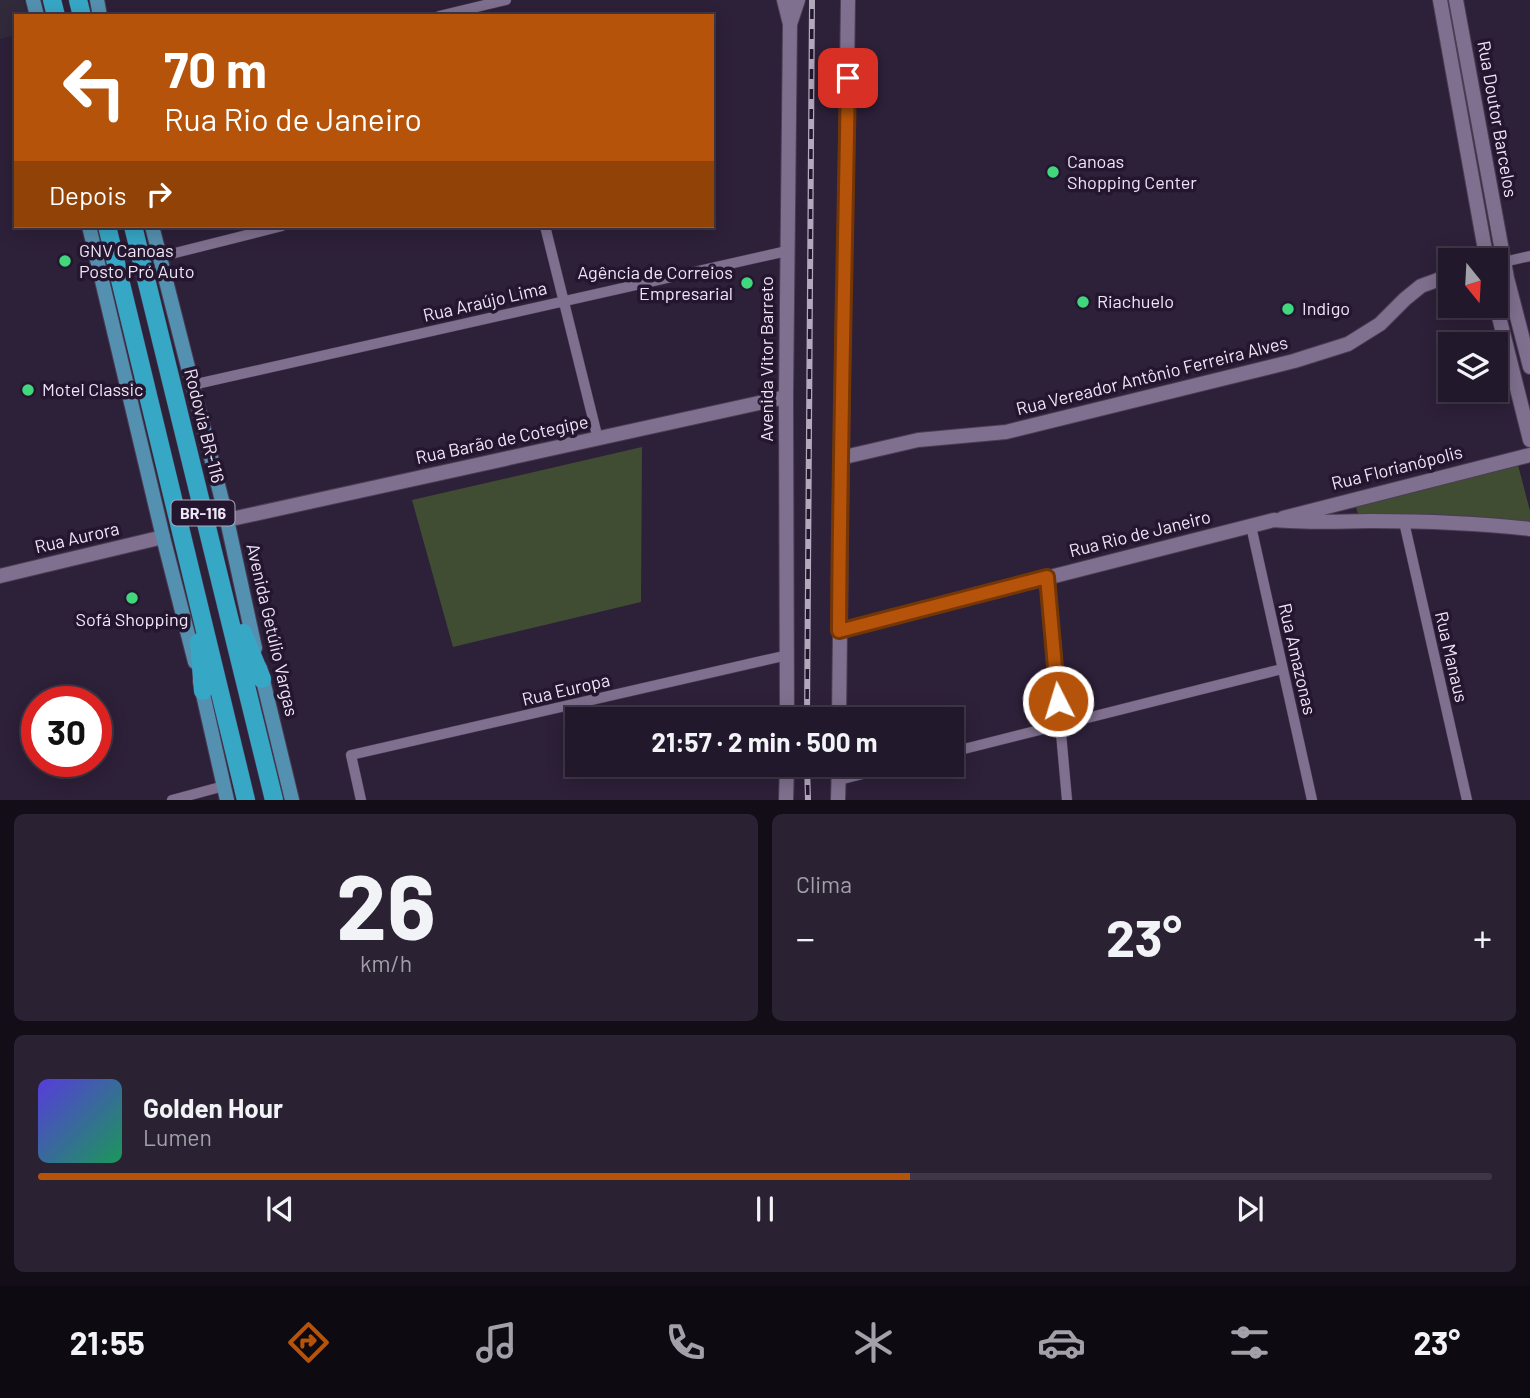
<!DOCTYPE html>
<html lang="pt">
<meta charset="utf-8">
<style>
:root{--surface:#22182b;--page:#2a2133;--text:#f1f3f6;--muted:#a2a0a9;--line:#3f3747;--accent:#b45309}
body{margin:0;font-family:Barlow,sans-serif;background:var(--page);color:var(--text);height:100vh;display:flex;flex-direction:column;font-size:26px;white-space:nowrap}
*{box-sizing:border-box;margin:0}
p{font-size:23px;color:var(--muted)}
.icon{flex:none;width:38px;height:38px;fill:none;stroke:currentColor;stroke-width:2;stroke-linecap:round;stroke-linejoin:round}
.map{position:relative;height:800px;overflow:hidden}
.drawer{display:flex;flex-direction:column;gap:14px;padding:14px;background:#130d18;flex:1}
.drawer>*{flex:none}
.top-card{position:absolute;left:14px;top:14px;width:700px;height:214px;border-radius:0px;box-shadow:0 4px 18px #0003,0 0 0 2px var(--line);background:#b45309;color:#fff;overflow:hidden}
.needle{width:46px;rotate:162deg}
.buttons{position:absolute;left:1438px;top:248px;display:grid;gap:14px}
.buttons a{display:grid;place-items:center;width:70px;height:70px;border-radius:0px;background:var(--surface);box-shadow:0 4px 18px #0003,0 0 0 2px var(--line);font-size:35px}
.speed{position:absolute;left:21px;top:686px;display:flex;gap:14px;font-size:35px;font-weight:700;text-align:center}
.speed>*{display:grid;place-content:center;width:91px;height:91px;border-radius:50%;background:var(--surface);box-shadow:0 4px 18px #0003,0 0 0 2px var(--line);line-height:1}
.speed .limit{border:10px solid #d22;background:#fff;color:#111}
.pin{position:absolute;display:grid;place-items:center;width:60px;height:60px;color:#fff;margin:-30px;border-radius:14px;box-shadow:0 4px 10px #0006}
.me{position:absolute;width:77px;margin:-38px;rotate:355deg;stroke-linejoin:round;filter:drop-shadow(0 0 5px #0008)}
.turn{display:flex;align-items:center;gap:24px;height:147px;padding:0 35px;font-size:32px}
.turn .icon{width:91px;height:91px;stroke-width:2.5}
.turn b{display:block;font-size:49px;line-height:60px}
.then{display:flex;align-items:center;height:66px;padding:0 35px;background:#0003;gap:14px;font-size:26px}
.big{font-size:52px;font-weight:700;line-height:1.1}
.drawer .widget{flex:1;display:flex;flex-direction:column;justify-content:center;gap:10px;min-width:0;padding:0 24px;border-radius:10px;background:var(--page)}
.drawer .dial{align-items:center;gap:0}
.dial b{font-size:91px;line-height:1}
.song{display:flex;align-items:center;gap:21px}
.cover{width:84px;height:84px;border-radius:10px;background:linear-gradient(135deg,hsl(250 70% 55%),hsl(150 70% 35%))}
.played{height:7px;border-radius:4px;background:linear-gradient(90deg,var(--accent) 60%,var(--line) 60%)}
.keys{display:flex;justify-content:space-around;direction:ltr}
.heat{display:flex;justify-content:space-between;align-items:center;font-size:38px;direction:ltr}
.drawer .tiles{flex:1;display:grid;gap:14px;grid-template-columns:1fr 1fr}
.widget:last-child{grid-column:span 2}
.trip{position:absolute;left:565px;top:707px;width:399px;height:70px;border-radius:0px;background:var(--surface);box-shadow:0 4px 18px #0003,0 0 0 2px var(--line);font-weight:700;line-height:70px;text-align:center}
.menu{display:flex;height:112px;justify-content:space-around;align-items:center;background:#0e0a11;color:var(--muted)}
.menu .icon{width:49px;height:49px}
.menu .current{color:var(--accent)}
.menu b{font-size:32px;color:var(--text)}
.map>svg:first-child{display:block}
</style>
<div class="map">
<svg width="1530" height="800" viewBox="0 0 1530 800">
<rect width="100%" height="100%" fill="#2d2039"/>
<path fill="#312a3b" d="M0,0h24l4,16h-12v19l-16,4z"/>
<path fill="#414d32" d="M642,447l-1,155 -188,45 -41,-147z
M1518,465l12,46v13l-171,-7 -5,-17z"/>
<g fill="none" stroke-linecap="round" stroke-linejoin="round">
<g stroke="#4a3d54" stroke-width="11">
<path id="street" d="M439,16l67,-16
M545,226l53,213
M159,257l123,-31
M1504,262l26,-6
M192,385l595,-134
M1404,522l63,278
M1251,526l61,274
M1047,577l20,223
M952,752l330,-83
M839,780l59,-15
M172,800l52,-14
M361,800l-10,-45 437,-100"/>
</g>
<g stroke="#4a3d54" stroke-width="16">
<path id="secondary" d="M784,0l6,24 -4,373 1,322
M1440,0l47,261
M1456,0l51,278 23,89
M790,24l8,-24
M1496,305l34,135
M840,458l78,-18 88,-8 288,-71 54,-17 32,-20 25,-25 16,-13 30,-11
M1283,518l247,-63
M227,520l559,-123
M0,576l163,-39
M839,631l435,-111c34,3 65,2 98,1 53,0 106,2 158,8
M839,719c1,-240 7,-479 9,-719
M786,800l1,-35
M838,800l1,-35"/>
</g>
<g stroke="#4a3d54" stroke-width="16">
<path id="primary" d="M33,0l4,16
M97,0l3,16
M89,226l74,311 32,125
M152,226l75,294 28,128
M260,668l32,132
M200,681l27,119"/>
</g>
<g stroke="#4a3d54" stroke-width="19">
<path id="highway" d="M52,0l4,16
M78,0l4,16
M107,226l139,574
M133,226l141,574
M243,633l19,46
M199,642l4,49"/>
</g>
<use href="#street" stroke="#7f708f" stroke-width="10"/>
<use href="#secondary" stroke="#7f708f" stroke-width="14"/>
<use href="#primary" stroke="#5491b0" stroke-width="14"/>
<use href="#highway" stroke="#37a7c6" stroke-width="18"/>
<g stroke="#b3a9bd" stroke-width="6">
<path id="rail" d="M807,719l5,-719
M807,765l1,35"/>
</g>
<use href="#rail" stroke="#24162f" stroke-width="3.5" stroke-dasharray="10" stroke-linecap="butt"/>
</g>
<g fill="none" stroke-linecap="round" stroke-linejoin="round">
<g stroke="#753606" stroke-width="18">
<path id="route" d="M848,78c-3,184 -8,369 -9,553l208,-54 11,124"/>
</g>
<use href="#route" stroke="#b45309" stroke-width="12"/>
</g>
<g fill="#41d77c" stroke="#24162f" stroke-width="2.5">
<circle cx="1053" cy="172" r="7"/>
<circle cx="65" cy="261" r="7"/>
<circle cx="747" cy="283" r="7"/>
<circle cx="1083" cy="302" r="7"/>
<circle cx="1288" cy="309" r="7"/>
<circle cx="28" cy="390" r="7"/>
<circle cx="132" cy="598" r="7"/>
</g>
<g text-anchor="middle" stroke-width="7" stroke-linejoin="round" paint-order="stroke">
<rect fill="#24162f" stroke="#b1a8bb" stroke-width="2" x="171.5" y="500.5" width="63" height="25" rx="5"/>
<g font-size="16" font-weight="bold" fill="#eee6f7">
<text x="203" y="519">BR-116</text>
</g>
<g font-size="18" fill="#eee6f7" stroke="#24162f">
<text transform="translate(1497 119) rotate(80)" y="6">Rua Doutor Barcelos</text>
<text transform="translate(485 302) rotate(-13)" y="6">Rua Araújo Lima</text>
<text transform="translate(767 359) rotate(-90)" y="6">Avenida Vitor Barreto</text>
<text transform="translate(1152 376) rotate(-14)" y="6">Rua Vereador Antônio Ferreira Alves</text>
<text transform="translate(204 426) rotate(76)" y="6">Rodovia BR-116</text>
<text transform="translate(502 440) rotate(-12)" y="6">Rua Barão de Cotegipe</text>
<text transform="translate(1397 468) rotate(-14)" y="6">Rua Florianópolis</text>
<text transform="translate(1140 534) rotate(-14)" y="6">Rua Rio de Janeiro</text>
<text transform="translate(77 538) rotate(-13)" y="6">Rua Aurora</text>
<text transform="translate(272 630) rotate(77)" y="6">Avenida Getúlio Vargas</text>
<text transform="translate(1451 657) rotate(77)" y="6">Rua Manaus</text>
<text transform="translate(1297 659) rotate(77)" y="6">Rua Amazonas</text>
<text transform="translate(566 690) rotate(-13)" y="6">Rua Europa</text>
</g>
<g font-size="18" fill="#eee6f7" stroke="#24162f" text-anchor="start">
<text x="1067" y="168">Canoas<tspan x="1067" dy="21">Shopping Center</tspan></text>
<text x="79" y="257">GNV Canoas<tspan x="79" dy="21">Posto Pró Auto</tspan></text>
<text x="733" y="279" text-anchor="end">Agência de Correios<tspan x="733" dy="21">Empresarial</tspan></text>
<text x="1097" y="308">Riachuelo</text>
<text x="1302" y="315">Indigo</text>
<text x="42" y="396">Motel Classic</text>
<text x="132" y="626" text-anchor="middle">Sofá Shopping</text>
</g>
</g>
</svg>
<div class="buttons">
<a><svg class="needle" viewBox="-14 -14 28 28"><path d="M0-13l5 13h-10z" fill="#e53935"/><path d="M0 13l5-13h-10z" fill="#a2a0a9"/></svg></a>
<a><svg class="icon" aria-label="layers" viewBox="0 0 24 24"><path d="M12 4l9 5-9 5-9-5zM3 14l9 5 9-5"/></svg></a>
</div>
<div class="speed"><div class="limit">30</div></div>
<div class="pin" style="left:848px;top:78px;background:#d93025"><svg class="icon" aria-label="arrive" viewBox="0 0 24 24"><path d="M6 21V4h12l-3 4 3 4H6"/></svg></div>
<svg class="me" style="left:1058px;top:701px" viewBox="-20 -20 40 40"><circle r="17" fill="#b45309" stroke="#fff" stroke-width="3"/><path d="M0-11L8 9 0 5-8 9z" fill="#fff"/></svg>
<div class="trip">21:57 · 2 min · 500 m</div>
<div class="top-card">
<div class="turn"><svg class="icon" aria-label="left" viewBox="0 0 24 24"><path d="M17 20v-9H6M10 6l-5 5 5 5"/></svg><div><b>70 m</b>Rua Rio de Janeiro</div></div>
<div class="then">Depois<svg class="icon" aria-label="right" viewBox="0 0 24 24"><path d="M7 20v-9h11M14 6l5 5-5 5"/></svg></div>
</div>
</div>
<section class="drawer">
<div class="tiles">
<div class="widget dial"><b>26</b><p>km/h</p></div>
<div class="widget"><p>Clima</p>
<div class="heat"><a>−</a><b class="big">23°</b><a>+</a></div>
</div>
<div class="widget">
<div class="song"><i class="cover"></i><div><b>Golden Hour</b><p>Lumen</p></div></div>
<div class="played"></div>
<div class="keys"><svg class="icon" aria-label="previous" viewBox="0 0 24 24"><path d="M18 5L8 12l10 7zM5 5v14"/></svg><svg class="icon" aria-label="pause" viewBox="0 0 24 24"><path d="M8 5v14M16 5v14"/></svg><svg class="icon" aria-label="next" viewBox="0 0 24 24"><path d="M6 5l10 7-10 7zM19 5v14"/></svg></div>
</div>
</div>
</section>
<nav class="menu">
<b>21:55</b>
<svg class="icon current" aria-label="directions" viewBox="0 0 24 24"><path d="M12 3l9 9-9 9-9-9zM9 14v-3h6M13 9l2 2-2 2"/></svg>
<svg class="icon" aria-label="music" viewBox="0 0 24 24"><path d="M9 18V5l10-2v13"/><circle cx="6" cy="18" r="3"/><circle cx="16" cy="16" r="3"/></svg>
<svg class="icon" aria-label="phone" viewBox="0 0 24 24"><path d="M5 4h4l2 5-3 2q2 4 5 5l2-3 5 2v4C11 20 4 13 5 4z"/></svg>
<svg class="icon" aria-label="climate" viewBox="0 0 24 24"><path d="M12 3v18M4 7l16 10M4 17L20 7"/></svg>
<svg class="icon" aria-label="car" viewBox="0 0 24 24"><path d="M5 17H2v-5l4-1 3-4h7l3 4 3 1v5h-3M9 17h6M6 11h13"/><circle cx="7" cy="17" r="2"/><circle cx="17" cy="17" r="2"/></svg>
<svg class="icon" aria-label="filters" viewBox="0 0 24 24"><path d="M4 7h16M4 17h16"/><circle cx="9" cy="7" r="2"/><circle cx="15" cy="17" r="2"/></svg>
<b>23°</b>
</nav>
